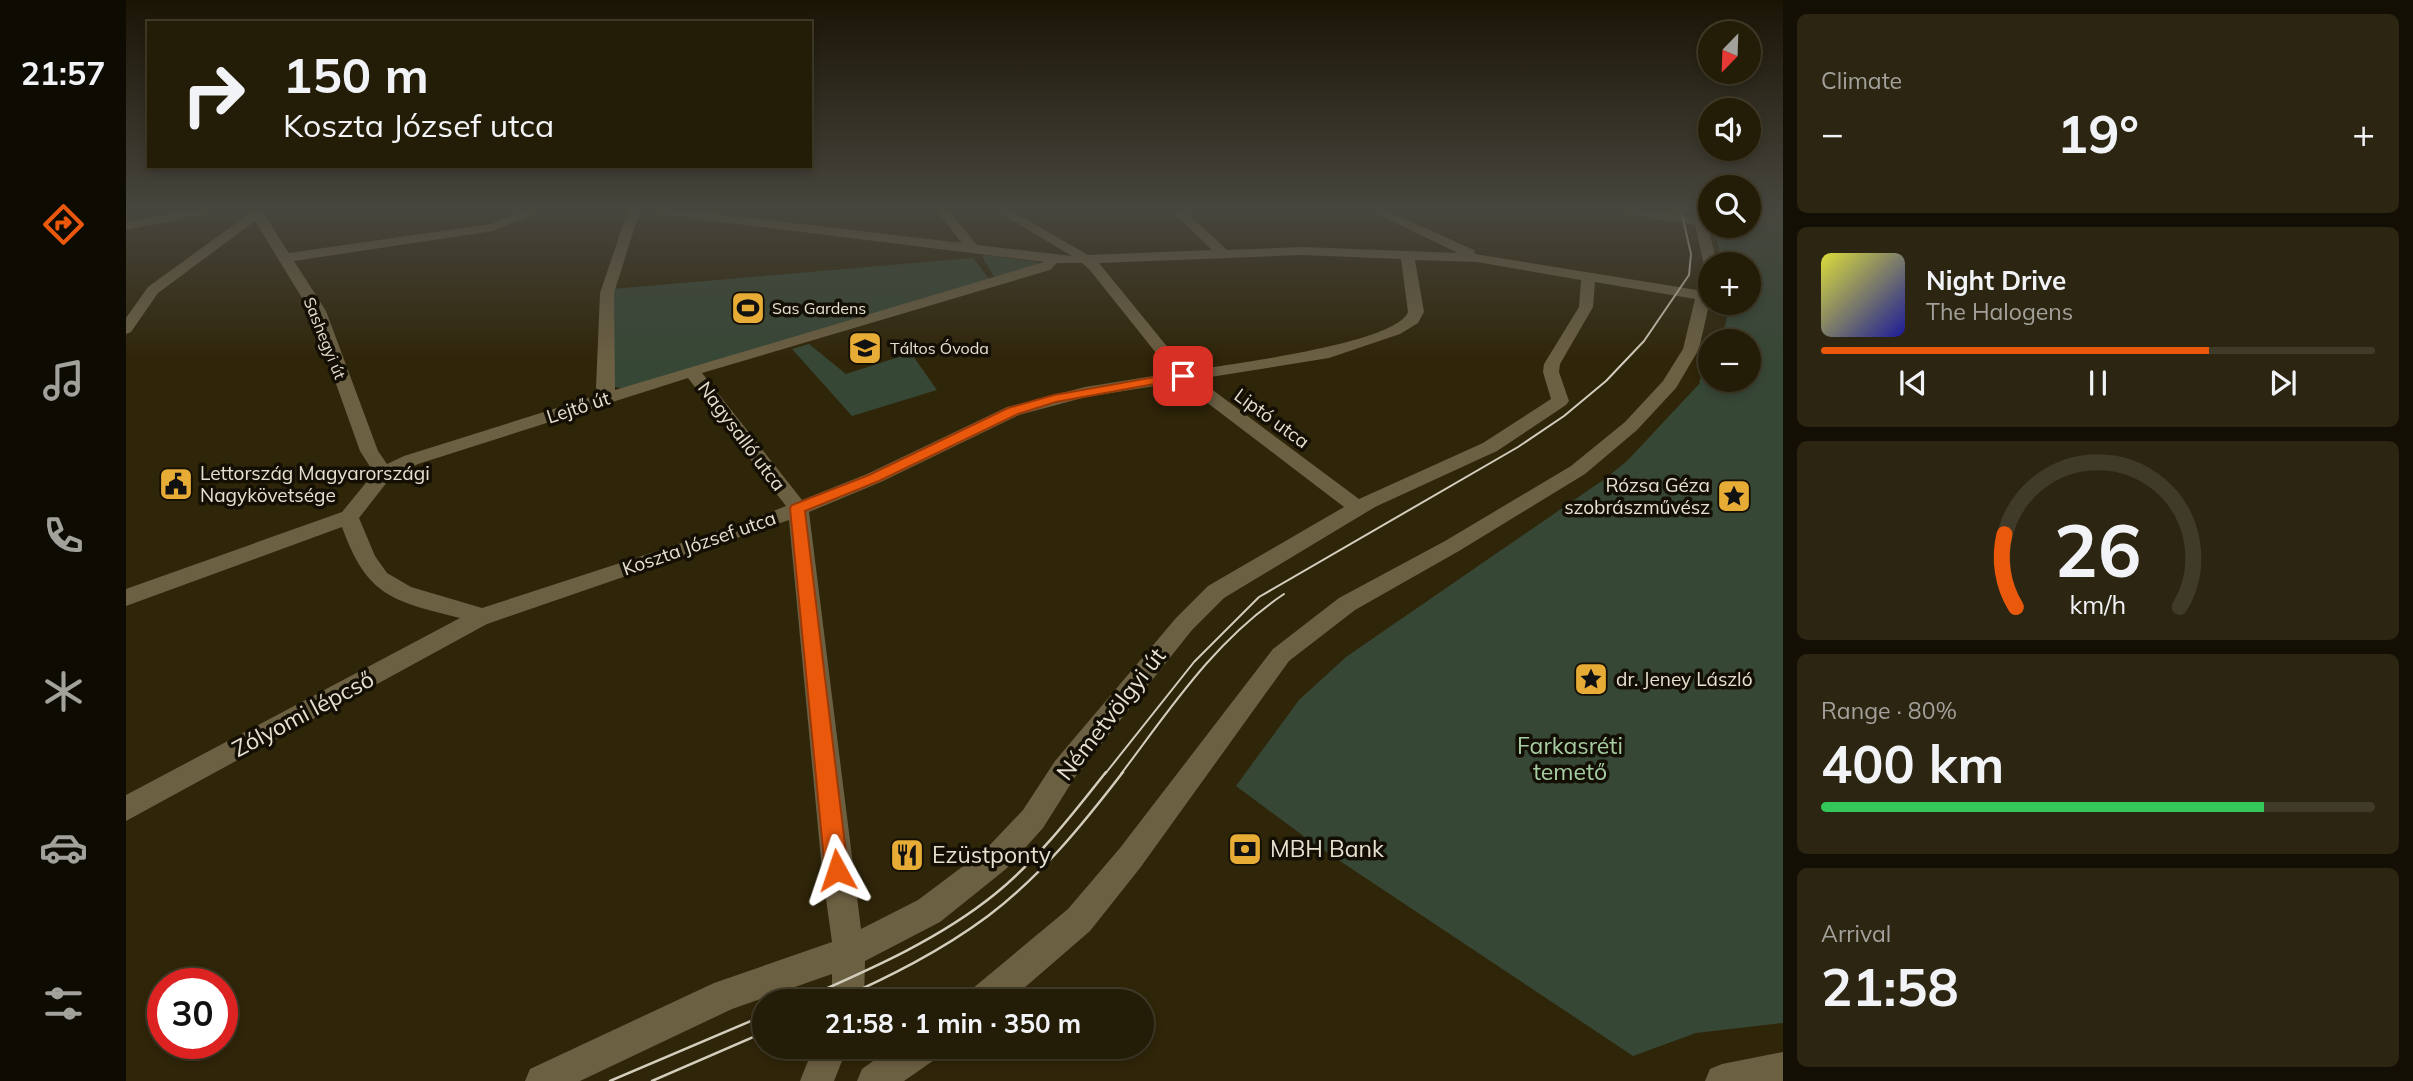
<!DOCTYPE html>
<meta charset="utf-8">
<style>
:root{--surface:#231c07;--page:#2b2511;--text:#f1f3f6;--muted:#a3a19b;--line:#403a28;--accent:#ea580c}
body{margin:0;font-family:Mulish,sans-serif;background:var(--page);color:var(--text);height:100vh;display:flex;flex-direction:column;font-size:26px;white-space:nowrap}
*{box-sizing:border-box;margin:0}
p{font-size:23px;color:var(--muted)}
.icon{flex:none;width:38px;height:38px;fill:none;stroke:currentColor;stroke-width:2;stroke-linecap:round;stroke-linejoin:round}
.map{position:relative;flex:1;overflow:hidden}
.details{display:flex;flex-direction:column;gap:14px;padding:14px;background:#130f04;width:630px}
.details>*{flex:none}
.guide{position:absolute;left:21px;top:21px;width:665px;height:147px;border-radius:0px;box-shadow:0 4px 10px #0003,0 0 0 2px var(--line);background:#231c07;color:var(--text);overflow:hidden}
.needle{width:46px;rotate:203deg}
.controls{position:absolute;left:1572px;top:21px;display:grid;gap:14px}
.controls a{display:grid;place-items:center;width:63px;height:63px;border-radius:50%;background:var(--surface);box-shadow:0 4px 10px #0003,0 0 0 2px var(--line);font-size:35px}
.speed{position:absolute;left:21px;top:968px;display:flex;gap:14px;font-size:35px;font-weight:700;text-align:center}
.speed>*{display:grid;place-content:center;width:91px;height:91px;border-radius:50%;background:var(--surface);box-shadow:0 4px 10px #0003,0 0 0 2px var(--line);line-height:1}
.speed .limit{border:10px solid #d22;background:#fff;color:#111}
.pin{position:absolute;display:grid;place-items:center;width:60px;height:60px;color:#fff;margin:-30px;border-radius:14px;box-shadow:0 4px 10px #0006}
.me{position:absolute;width:77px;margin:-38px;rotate:355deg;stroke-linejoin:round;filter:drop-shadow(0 0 5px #0008)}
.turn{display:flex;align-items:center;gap:24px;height:147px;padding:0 21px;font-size:32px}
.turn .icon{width:91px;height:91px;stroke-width:2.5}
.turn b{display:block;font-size:49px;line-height:60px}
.big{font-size:52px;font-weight:700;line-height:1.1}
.details .widget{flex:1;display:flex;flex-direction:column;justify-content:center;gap:10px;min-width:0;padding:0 24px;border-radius:10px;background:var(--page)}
.details .dial{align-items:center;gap:0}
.dial svg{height:182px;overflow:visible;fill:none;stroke:var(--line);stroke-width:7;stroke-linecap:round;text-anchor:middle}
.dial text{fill:var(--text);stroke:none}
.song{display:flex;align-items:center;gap:21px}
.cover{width:84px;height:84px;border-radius:10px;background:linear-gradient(135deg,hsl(60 70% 55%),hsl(240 70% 35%))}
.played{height:7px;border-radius:4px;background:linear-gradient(90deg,var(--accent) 70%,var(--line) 70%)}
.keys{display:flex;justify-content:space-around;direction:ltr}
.heat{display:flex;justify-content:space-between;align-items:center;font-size:38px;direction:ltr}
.charge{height:10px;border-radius:5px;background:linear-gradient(90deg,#34c759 80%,var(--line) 0)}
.trip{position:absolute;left:626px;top:989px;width:402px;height:70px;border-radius:35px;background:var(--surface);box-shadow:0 4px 10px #0003,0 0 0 2px var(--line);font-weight:700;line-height:70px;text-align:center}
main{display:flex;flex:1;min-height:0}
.tabs{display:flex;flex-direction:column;width:126px;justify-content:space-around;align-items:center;background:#0e0b03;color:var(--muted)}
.tabs .icon{width:49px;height:49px}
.tabs .on{color:var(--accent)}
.tabs b{font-size:32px;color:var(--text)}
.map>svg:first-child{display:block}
</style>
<main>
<nav class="tabs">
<b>21:57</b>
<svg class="icon on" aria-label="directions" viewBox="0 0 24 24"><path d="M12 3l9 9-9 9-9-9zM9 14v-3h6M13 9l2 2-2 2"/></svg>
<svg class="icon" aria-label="music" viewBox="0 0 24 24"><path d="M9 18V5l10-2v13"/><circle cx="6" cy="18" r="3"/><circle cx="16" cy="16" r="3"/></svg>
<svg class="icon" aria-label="phone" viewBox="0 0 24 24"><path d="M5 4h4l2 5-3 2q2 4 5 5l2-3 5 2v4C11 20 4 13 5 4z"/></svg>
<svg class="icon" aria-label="climate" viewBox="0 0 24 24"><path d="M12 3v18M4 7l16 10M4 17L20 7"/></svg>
<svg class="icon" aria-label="car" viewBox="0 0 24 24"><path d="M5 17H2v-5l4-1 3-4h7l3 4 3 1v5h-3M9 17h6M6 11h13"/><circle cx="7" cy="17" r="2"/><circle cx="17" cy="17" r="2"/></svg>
<svg class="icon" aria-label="filters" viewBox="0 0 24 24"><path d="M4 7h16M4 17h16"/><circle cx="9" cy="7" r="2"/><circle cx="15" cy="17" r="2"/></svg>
</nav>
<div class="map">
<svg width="1657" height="1081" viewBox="0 0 1657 1081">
<rect width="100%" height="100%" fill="#2f2509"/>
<path fill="#374736" d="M1622,210h35v813l-87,10 -63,23 -320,-213 -77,-57 63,-86 47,-43 260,-179 21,-17 73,-78 -1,-2 11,-21v20h38v-39h-30l8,-18 3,-20h19v-39h-25l-10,-38h35z
M859,255l52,7 3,2 -46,13 -12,-21z
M847,258l17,22 -368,109 -9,-3 -1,-97z
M683,344l37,30 65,-21 26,37 -85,26 -60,-67z"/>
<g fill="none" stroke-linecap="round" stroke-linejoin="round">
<path fill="#6c6043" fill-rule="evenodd" d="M63,210h23l-6,4 -80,16v-8z
M123,210h19l-4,4 25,39 201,-29 37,-14h17l-51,21 -199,30 32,50 52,140 9,13 17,-8 197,-62 -5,-6 4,-95 28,-83h12l-26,83 1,97 429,-128 -388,-48 -6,-4h34l278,33 -26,-33h12l29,35 95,11 -77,-46h15l78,45 124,-5 -41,-40h13l43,40 76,-3 155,6 -89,-43h16l89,40 1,4 222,36 7,-25 -9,-40 -70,-11 -6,-4h28l46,7 -1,-7h12l13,54h-7v36l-11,49 -23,39 -39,42 -52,44 -126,77 -104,59 -66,51 -149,207 -50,63 -81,70h-41l4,-12 96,-80 52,-61 153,-199 66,-51 106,-57 126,-75 54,-44 38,-41 20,-32 12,-50 -100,-17 -2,25 -33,57 -1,8 10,29 -3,4 -69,46 -122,56 -151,91 -32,32 -117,147 -32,51 -37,41 -66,53 -75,39 -1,40h-32v-27l-100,35 -152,72h-55l5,-12 184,-86 118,-41 -10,-72 -33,-350 -302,104 -361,197v-26l334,-177c-67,-17 -93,-21 -118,-91l-216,79v-17l216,-77 32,-39 -14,-22 -50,-140 -55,-90 -97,72 -27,39 -5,2v-16l22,-31 102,-74zM1177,255l98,4 7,53c-12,32 -184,53 -221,59l-88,-108zM1289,260l62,2 104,18 -2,27 -35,57 -1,8 8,27 -68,44 -124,56 -161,-120 131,-21 71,-24 18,-11 6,-11zM931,263h25l7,6 83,104 -87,14 -78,20 -140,67 -65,26 -100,-127 348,-103zM562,378l98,128 -40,16 -264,86 -71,-21 -24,-14 -12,-17 -16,-38 32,-41 27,-13zM1054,382l164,125 -136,79 -32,32 -121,143 -32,49 -37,39 -68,51 -57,29 -52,-417 72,-30 138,-67 67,-18z
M688,1046h34l-14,35h-34z
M768,1046h48l-5,12 -33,23h-47l5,-12z
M1657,1052v29h-78l5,-12 12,-5z"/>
<path stroke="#d3cdbc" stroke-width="2" d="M979,774l89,-112 65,-65 259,-150 46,-31 42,-35 38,-40 45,-66 2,-21 -10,-44
M995,774c49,-65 94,-134 163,-180"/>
<path stroke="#d3cdbc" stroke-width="2.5" d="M672,1001c68,-30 139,-60 197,-107 43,-35 77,-79 111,-122
M709,1001c54,-24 106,-50 153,-85 53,-40 95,-92 135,-144
M484,1081l155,-66
M526,1081l113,-49"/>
</g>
<linearGradient id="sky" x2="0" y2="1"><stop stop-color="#1a1405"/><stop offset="0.58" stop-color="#47463e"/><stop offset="1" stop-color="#47463e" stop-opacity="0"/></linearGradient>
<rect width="1657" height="361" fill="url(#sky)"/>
<path fill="#ea580c" stroke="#983908" stroke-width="2" d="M1057,372l6,4 -2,2 -131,24 -38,12 -139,67 -74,30 43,359 -3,8 -8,3 -8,-3 -4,-8 -35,-362 2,-3 77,-30 139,-67 46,-13z"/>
<defs>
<g id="stadium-square" transform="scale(1.75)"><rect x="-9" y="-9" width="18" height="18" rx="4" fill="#e7ac36" stroke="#130f04"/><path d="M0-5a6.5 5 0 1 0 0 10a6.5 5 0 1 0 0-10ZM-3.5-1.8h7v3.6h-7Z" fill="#111"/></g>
<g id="school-square" transform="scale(1.75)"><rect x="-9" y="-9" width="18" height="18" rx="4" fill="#e7ac36" stroke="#130f04"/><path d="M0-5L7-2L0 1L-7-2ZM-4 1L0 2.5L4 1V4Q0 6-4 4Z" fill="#111"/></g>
<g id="civic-square" transform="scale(1.75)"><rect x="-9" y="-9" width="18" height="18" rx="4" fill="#e7ac36" stroke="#130f04"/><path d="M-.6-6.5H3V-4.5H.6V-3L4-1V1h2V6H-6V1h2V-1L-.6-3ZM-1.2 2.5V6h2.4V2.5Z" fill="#111"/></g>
<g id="sight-square" transform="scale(1.75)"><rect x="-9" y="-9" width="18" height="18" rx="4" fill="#e7ac36" stroke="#130f04"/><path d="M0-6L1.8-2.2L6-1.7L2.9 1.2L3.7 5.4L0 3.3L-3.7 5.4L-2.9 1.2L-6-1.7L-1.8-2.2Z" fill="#111"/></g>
<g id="bank-square" transform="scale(1.75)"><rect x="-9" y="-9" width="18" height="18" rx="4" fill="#e7ac36" stroke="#130f04"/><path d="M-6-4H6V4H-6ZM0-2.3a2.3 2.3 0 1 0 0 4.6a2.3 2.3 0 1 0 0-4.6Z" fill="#111"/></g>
<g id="restaurant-square" transform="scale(1.75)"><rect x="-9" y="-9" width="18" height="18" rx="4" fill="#e7ac36" stroke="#130f04"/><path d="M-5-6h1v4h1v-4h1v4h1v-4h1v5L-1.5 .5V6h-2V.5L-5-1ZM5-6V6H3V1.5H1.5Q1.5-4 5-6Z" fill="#111"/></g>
</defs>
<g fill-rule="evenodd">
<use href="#stadium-square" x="622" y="308"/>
<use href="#school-square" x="739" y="348"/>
<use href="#civic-square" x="50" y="484"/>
<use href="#sight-square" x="1608" y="496"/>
<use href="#sight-square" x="1465" y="679"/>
<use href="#bank-square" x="1119" y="849"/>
<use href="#restaurant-square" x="781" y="855"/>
</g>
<g text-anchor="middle" stroke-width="7" stroke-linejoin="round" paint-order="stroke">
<g font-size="16" fill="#e6e0d0" stroke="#130f04" text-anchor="start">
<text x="646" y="314">Sas Gardens</text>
<text x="764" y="354">Táltos Óvoda</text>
</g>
<g font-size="16" fill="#e6e0d0" stroke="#130f04">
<text transform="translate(199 338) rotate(68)" y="6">Sashegyi út</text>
</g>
<g font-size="19" fill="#e6e0d0" stroke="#130f04">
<text transform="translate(452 407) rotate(-18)" y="7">Lejtő út</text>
<text transform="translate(1146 418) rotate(36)" y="7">Liptó utca</text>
<text transform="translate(616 436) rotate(53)" y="7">Nagysalló utca</text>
<text transform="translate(573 543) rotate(-19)" y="7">Koszta József utca</text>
</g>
<g font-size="19" fill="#e6e0d0" stroke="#130f04" text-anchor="start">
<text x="74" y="480">Lettország Magyarországi<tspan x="74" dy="22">Nagykövetsége</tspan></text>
<text x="1584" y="492" text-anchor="end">Rózsa Géza<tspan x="1584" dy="22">szobrászművész</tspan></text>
<text x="1490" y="686">dr. Jeney László</text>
</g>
<g font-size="23" fill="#e6e0d0" stroke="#130f04">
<text transform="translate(177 714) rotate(-28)" y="8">Zólyomi lépcső</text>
<text transform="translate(985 714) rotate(-52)" y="8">Németvölgyi út</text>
</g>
<g font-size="23" fill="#a7cea3" stroke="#130f04">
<text x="1444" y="754">Farkasréti<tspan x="1444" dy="26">temető</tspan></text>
</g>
<g font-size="23" fill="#e6e0d0" stroke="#130f04" text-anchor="start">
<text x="1144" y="857">MBH Bank</text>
<text x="806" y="863">Ezüstponty</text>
</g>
</g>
</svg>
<div class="controls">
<a><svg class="needle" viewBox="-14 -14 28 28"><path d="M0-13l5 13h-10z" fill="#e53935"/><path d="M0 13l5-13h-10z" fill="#a3a19b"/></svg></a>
<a><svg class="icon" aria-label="sound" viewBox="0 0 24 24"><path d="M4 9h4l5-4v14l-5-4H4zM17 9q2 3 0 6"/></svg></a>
<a><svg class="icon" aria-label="search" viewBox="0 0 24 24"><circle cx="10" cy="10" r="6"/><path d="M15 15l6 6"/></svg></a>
<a>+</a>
<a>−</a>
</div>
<div class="speed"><div class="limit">30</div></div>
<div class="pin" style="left:1057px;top:376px;background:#d93025"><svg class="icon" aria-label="arrive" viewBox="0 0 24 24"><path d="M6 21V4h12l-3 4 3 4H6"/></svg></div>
<svg class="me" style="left:711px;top:870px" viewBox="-20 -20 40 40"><path d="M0-17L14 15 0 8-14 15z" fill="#ea580c" stroke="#fff" stroke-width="4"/></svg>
<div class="trip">21:58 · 1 min · 350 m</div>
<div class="guide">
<div class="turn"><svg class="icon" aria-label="right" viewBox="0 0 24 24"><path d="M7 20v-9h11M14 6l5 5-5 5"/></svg><div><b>150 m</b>Koszta József utca</div></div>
</div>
</div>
<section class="details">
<div class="widget"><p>Climate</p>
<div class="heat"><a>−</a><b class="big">19°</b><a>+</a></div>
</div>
<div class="widget">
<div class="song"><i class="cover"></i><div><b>Night Drive</b><p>The Halogens</p></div></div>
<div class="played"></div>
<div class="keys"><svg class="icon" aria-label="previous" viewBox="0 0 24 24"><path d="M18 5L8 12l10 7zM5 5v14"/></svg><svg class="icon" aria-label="pause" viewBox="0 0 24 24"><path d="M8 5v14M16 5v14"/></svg><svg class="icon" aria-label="next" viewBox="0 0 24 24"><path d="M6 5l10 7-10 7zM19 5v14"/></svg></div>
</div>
<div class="widget dial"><svg viewBox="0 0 100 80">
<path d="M14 69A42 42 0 1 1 86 69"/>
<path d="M14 69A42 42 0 0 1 9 37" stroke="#ea580c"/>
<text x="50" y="56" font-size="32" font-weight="700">26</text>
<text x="50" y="72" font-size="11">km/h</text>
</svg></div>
<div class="widget"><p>Range · 80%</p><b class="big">400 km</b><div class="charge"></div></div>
<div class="widget"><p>Arrival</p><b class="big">21:58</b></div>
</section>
</main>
